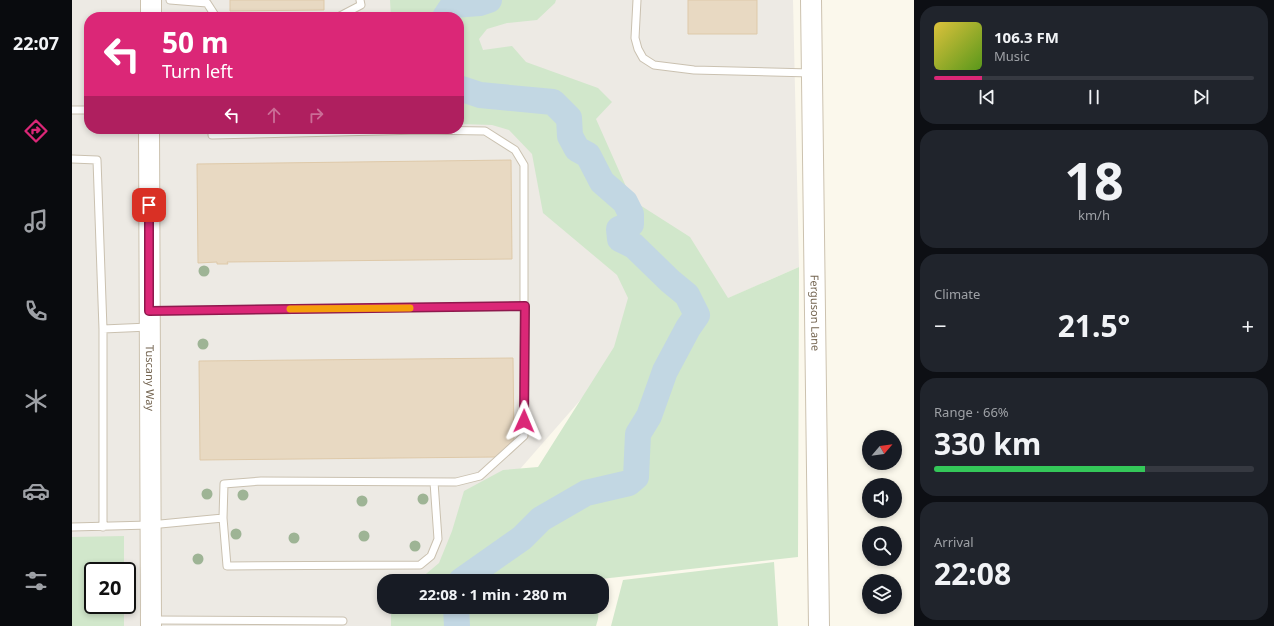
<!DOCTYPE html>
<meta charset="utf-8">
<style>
:root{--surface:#171b24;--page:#20242c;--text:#f1f3f6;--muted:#9ea1a6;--line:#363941;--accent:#db2777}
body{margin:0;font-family:"Noto Sans",sans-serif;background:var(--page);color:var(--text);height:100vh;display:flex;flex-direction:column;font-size:15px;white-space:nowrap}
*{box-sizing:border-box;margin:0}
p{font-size:13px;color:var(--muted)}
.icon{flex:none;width:22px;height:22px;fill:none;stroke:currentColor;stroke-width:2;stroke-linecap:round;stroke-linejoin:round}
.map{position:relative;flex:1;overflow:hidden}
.sheet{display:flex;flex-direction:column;gap:6px;padding:6px;background:#0d0f14;width:360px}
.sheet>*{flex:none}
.banner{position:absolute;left:12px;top:12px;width:380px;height:122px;border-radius:16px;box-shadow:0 2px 6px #0003;background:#db2777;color:#fff;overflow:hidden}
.needle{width:26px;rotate:61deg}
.controls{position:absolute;left:790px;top:430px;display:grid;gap:8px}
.controls a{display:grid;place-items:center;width:40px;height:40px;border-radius:50%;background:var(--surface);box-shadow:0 2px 6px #0003;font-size:20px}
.speed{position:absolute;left:12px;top:562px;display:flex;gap:8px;font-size:20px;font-weight:700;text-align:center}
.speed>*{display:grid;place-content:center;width:52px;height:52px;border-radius:50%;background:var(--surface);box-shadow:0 2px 6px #0003;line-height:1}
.speed .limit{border:2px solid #111;border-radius:6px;background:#fff;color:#111}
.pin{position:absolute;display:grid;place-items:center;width:34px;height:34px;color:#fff;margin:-17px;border-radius:8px;box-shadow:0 2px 6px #0006}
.me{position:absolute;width:44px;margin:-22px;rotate:1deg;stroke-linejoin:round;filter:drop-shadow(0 0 3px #0008)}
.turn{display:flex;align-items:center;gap:14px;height:84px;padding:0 12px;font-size:18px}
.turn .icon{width:52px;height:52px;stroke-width:2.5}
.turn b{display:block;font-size:28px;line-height:34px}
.lanes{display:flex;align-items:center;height:38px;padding:0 12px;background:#0003;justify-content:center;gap:20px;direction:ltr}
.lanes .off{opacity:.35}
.big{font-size:30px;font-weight:700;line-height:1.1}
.sheet .widget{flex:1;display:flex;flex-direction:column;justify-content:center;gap:6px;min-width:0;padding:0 14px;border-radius:16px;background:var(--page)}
.sheet .dial{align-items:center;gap:0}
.dial b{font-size:52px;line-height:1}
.song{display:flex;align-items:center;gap:12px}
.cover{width:48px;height:48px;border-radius:6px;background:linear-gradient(135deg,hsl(50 70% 55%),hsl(90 70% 35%))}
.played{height:4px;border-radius:2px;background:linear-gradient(90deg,var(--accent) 15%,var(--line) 15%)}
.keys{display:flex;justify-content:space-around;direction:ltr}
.heat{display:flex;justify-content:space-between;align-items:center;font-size:22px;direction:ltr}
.charge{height:6px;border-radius:3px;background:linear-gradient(90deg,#34c759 66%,var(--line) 0)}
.trip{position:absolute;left:305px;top:574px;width:232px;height:40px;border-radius:16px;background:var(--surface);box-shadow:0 2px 6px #0003;font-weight:700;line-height:40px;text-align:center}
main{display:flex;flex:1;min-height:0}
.tab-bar{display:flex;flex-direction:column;width:72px;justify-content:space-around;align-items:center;background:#090b0e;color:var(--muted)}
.tab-bar .icon{width:28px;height:28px}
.tab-bar .current{color:var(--accent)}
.tab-bar b{font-size:18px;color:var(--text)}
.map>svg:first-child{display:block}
</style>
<main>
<nav class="tab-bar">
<b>22:07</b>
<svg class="icon current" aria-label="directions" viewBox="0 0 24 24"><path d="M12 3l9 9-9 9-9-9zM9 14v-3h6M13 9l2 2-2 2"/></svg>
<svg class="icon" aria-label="music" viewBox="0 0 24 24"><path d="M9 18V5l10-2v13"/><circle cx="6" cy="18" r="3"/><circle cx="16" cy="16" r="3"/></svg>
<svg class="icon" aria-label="phone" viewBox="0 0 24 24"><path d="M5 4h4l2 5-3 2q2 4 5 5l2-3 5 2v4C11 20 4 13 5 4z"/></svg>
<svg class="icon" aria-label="climate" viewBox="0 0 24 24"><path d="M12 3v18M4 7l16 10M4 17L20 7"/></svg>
<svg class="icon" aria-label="car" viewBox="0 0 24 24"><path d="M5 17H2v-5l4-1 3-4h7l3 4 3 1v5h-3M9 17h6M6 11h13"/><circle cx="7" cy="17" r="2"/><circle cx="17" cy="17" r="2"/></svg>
<svg class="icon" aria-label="filters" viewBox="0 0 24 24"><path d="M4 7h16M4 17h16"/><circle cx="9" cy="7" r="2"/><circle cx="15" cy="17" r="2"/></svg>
</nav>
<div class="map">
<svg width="842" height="626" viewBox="0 0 842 626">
<rect width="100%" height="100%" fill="#fbf8ec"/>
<path fill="#edeae4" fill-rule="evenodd" d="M0,0h721l6,267 -166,73 -156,178 -26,63h-67v26h56l-8,19h-360zM17,17h370v112h-370zM21,571h34v34h-34z"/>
<path fill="#d1e7cb" d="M318,0h166l-1,3 -18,17 -30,3 -20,6 -8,10 4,11 29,-4 14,16 72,26 14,14 -16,17 36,81 58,37 38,61 71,-31 -1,290 -197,22 -1,2h-194l14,-2 19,-16 13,-32 12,-40 39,-21 35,-3 76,-120 14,-49 -11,-23 -74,-62 -11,-59 -23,-24 -17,-5 -33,-1v-107h-68z
M52,536v35h-31v34h31v21h-52v-89z
M702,562l4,64h-167l12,-46z
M319,607h208l-1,12 -2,7h-205z"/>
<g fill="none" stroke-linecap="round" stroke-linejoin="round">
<path stroke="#c2d7e3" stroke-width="26" d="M373,17l8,-12 27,-2 9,-3
M387,88l21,7 73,7 16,16 1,18 7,13 11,6 14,27 23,20 6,12v10l-12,5 1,10 14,7 36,35 17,14 10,20 -9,13 -23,43 -16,45 -11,18 -2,43 -7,6 -43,10 -45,26 -19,19 -61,43
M384,607l1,19"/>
</g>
<path fill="#e8d9c2" stroke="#dec9a9" d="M158,0h94v10l-94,1z
M616,0h69v34h-69z
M439,160l1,99 -285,3 1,2h-11v-2l-19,1 -1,-99z
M441,358l1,82 -18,17 -296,3 -1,-99z"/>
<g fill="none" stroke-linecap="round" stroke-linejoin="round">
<g stroke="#cac1b0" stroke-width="9">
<path id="lane" d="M98,0l37,3 9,14h2
M565,0l-2,38 3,11 5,9 11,7 40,5 117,3
M266,17l23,-12 -1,-5
M0,110h17
M140,129v6l209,-5
M0,159l25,1 6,169
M79,311l374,-5
M151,518l4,48 193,-1 11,-9 7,-17 -4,-57
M0,527l78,-2 73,-7 1,-34 37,-3 195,1 24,-6 44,-40v-271l-9,-15 -30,-19 -64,-1v-1
M31,527v-198l46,-2
M81,620l190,1"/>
</g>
<g stroke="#ccc2af" stroke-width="22">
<g id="secondary">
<path id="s1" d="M739,0l8,626"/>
<path d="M79,17v-17"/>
<path id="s2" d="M77,129l2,497"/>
</g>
</g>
<use href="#lane" stroke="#fff" stroke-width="7"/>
<use href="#secondary" stroke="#fff" stroke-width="20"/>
</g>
<g fill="#9eb495">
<circle cx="132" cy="271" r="5.5"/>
<circle cx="131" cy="344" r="5.5"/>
<circle cx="135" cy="494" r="5.5"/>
<circle cx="171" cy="495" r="5.5"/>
<circle cx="351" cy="499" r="5.5"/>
<circle cx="290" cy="501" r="5.5"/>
<circle cx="164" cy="534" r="5.5"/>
<circle cx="292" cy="536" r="5.5"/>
<circle cx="222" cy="538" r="5.5"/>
<circle cx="343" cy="546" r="5.5"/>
<circle cx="126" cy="559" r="5.5"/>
</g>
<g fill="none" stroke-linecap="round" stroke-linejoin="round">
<g stroke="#8e194d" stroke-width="10">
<path id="route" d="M77,205v106l376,-5 -1,115"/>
</g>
<use href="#route" stroke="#db2777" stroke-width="7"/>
<path stroke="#f59e0b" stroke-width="7" d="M218,309l120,-1"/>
</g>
<g text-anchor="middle" stroke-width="3" stroke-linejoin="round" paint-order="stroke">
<g font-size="11" fill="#746551" stroke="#fdfbf2">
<text dy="4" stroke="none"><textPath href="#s1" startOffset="313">Ferguson Lane</textPath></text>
<text dy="4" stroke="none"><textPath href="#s2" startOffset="249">Tuscany Way</textPath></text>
</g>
</g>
</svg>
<div class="controls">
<a><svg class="needle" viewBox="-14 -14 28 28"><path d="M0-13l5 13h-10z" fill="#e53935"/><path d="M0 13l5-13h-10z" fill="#9ea1a6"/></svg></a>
<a><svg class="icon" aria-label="sound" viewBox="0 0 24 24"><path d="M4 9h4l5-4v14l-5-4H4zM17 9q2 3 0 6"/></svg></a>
<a><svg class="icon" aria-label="search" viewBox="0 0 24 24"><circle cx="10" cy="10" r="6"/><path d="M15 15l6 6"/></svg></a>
<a><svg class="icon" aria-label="layers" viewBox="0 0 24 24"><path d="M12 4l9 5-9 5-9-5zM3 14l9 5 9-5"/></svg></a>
</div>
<div class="speed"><div class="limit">20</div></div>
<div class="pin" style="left:77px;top:205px;background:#d93025"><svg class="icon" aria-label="arrive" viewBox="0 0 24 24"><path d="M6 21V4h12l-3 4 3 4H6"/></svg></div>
<svg class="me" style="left:452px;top:421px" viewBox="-20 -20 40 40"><path d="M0-17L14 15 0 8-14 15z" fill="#db2777" stroke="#fff" stroke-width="4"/></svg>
<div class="trip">22:08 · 1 min · 280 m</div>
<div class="banner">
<div class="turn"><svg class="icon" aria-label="left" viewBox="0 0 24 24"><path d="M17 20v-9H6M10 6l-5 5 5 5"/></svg><div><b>50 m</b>Turn left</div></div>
<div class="lanes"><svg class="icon" aria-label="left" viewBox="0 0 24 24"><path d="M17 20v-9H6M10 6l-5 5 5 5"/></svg><svg class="icon off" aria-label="ahead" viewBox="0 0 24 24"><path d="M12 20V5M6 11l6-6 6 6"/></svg><svg class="icon off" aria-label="right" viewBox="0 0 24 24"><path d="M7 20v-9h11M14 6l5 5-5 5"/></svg></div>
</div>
</div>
<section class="sheet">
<div class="widget">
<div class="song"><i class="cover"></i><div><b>106.3 FM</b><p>Music</p></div></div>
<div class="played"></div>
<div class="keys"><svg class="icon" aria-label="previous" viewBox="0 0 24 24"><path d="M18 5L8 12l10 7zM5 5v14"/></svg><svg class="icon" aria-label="pause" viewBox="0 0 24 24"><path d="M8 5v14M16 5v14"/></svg><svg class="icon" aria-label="next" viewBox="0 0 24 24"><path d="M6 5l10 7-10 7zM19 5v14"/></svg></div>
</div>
<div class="widget dial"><b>18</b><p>km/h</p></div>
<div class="widget"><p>Climate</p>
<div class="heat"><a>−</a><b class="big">21.5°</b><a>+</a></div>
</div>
<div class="widget"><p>Range · 66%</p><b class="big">330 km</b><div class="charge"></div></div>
<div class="widget"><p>Arrival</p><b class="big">22:08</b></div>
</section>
</main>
